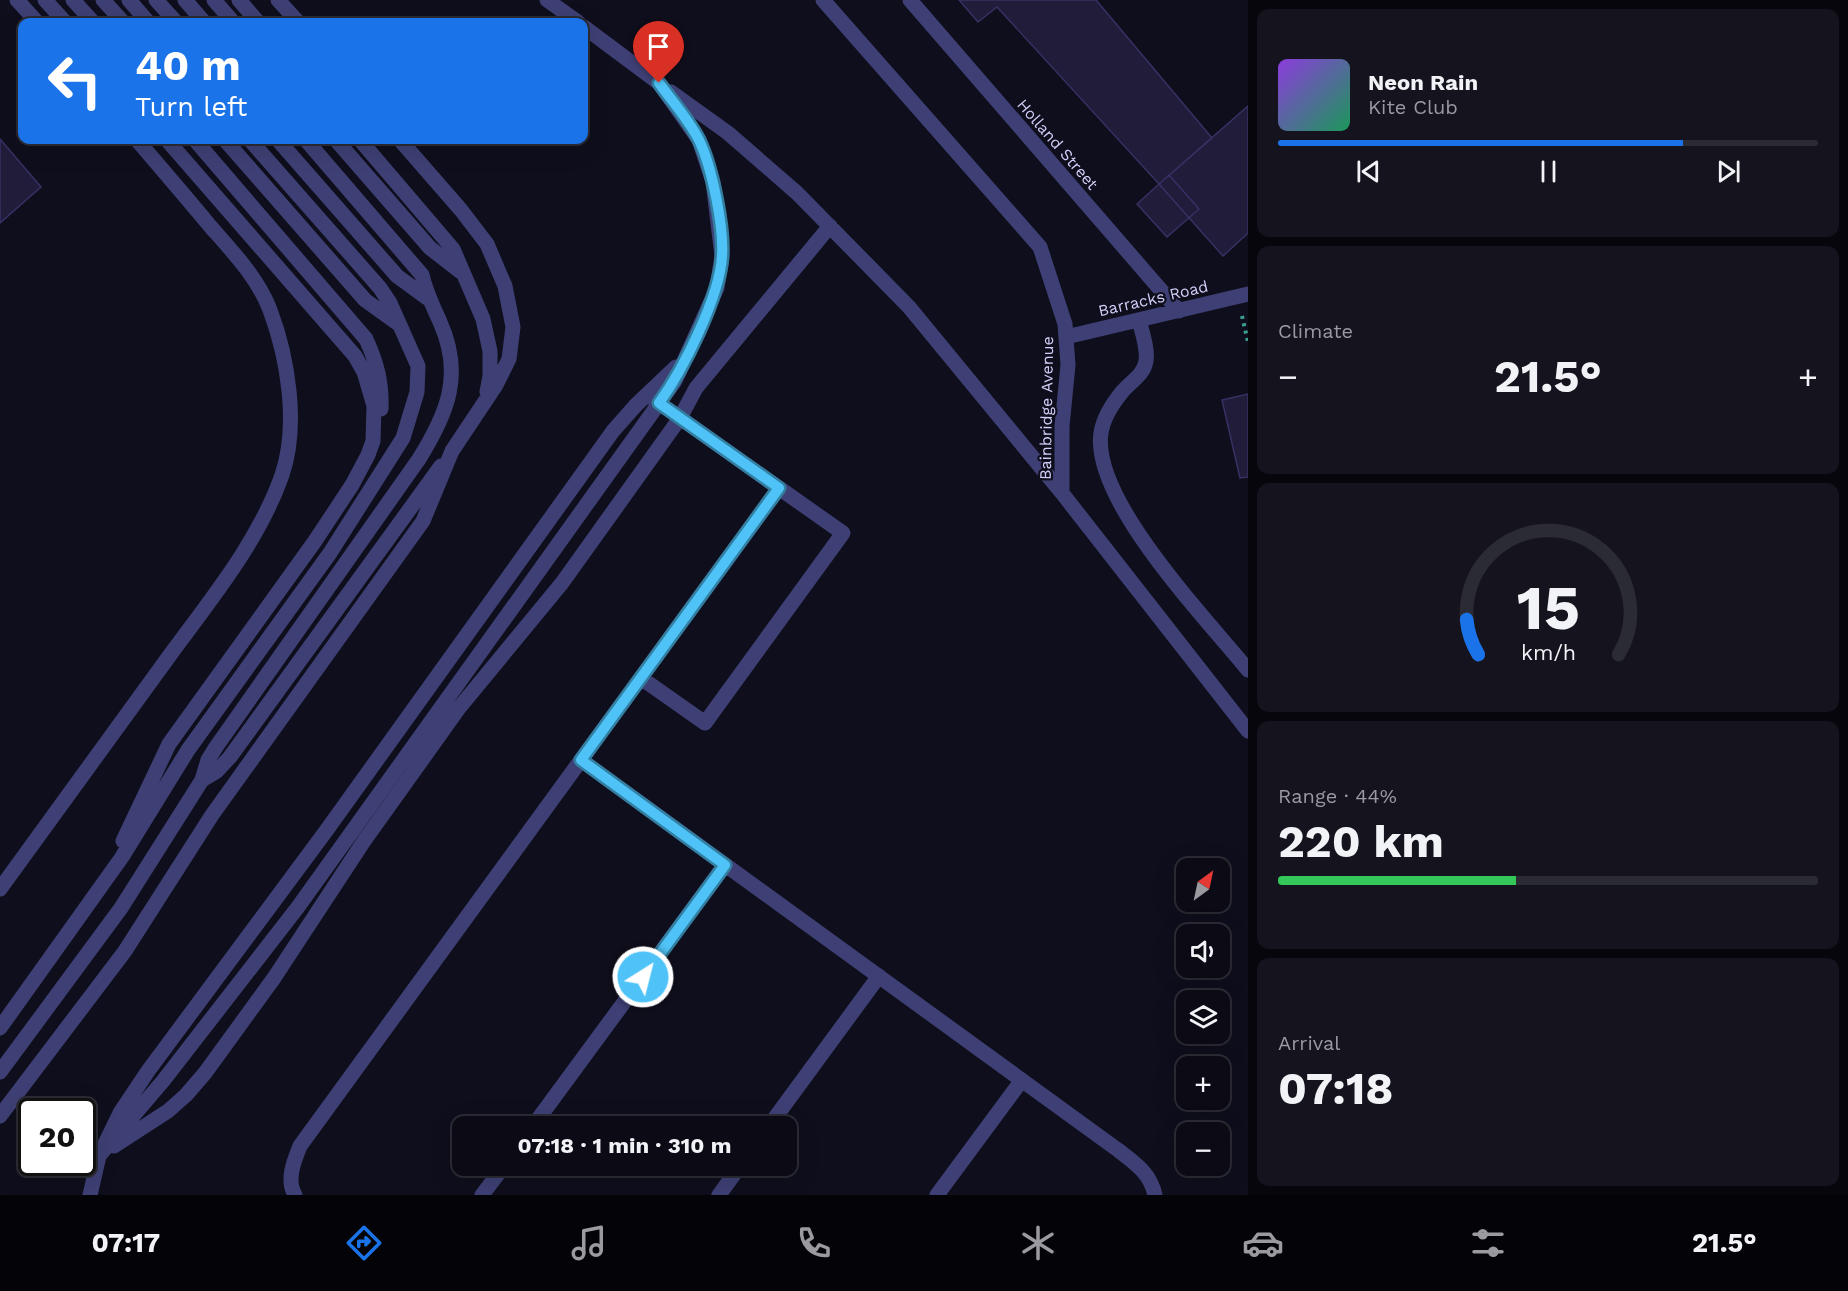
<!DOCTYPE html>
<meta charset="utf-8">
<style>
:root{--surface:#0b0a15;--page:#14131e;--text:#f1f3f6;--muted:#9a9aa0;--line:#2b2b34;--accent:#1a73e8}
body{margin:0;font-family:"Work Sans",sans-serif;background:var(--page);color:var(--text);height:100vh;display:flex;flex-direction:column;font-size:22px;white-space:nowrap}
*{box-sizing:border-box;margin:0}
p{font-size:20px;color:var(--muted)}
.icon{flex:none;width:33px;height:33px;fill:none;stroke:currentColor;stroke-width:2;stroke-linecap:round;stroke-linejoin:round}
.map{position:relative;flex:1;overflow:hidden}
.sheet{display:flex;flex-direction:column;gap:9px;padding:9px;background:#06060c;width:600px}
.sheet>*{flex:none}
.banner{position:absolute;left:18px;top:18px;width:570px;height:126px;border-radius:12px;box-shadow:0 6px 24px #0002,0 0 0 2px var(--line);background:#1a73e8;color:#fff;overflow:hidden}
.needle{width:39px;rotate:33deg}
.controls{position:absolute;left:1176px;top:858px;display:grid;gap:12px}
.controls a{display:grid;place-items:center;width:54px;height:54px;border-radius:12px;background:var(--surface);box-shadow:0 6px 24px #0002,0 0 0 2px var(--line);font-size:30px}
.speed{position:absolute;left:18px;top:1098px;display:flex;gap:12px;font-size:30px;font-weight:700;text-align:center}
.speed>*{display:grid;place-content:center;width:78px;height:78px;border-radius:50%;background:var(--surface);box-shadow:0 6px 24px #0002,0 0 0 2px var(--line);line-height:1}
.speed .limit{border:3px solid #111;border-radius:9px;background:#fff;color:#111}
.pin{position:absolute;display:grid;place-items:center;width:51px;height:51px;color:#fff;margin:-62px -26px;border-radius:50% 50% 50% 0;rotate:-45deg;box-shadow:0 0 6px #0007}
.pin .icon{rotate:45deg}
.me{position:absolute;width:66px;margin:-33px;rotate:36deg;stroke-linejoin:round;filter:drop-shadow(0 0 4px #0008)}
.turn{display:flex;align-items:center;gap:21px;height:126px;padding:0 18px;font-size:27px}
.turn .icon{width:78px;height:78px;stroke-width:2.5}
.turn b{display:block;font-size:42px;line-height:51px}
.big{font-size:45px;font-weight:700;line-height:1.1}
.sheet .card{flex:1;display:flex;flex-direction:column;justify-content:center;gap:9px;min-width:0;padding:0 21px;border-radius:12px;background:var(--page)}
.sheet .dial{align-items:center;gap:0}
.dial svg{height:156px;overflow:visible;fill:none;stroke:var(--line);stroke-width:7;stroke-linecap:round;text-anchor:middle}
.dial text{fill:var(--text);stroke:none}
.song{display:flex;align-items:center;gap:18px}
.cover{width:72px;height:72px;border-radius:9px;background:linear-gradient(135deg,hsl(270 70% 55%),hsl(150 70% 35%))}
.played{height:6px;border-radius:3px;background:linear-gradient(90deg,var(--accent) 75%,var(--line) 75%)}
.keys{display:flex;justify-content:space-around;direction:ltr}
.heat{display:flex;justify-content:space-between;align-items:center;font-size:33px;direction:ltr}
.charge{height:9px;border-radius:4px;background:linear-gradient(90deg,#34c759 44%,var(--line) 0)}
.trip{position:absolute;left:452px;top:1116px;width:345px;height:60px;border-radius:12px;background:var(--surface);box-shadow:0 6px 24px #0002,0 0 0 2px var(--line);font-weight:700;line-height:60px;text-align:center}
.dock{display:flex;height:96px;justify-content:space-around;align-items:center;background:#040408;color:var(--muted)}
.dock .icon{width:42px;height:42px}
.dock .active{color:var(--accent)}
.dock b{font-size:27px;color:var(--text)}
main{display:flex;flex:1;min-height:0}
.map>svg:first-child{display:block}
</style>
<main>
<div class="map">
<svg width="1248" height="1195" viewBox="0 0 1248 1195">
<rect width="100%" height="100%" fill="#0f0e1c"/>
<path fill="#201c3a" stroke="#373164" stroke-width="1.5" d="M959,0h137l116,138 -53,46 -162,-177 -19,15z
M1248,106v127l-25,23 -64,-72z
M0,139l41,48 -41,36z
M1169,175l30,34 -32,28 -30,-33z
M1248,394v83l-8,1 -18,-78z"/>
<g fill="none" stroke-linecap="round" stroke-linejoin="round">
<path stroke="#3ba093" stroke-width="4" stroke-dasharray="3 4.5" stroke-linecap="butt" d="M1242,316l6,26"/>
<path stroke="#3e4075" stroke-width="15" d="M17,0l20,22
M45,0l20,22
M73,0l20,22
M103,0l20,22
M129,0l19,22
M156,0l20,22
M185,0l19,22
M214,0l19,22
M239,0l19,22
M278,0l20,22
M547,0l31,22
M823,0l217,247 25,77 3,41 -6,61v67
M910,0l269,311
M671,92l57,41 69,60 112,114 153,186 186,238
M195,140l171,199c11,24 16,44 15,70
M225,140l140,160 32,23
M278,140l119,136 30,22
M336,140l94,108 31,24
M360,140l93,109 30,70 7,32v25l-3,16
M1139,320c3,12 9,29 7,41 -2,14 -16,21 -24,31 -9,11 -19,27 -21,41 -10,67 106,186 147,237
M1066,337l182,-43
M641,678l64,45 138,-190 -64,-45
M581,760l537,390c17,13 32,23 37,45
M202,780l15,-9 13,-14 211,-291
M123,841l46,-97 146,-203 37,-56 16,-30 5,-14 1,-35 -10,-34 -9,-16 -188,-216
M0,889c57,-78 113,-156 170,-234 41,-56 89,-114 112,-180 17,-50 6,-117 -12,-165 -12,-32 -38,-59 -60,-84 -24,-29 -49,-58 -73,-86
M0,1028l122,-171 66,-107 142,-197 73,-115 14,-46 1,-26 -28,-63 -10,-15 -130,-148
M0,1072l121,-164 81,-128 6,-20 8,-13 203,-288c28,-45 45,-84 21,-137 -7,-16 -14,-29 -18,-47l-116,-135
M0,1116l125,-165 87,-136 211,-294 29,-70 44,-66 13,-26 4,-32 -8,-41 -18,-42 -26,-34 -61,-70
M533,1126l192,-261
M769,1126l110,-150
M114,1146l54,-35 18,-16 19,-22 69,-95 90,-137 95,-133 103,-125 118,-165 16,-30 134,-162
M99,1156l64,-75 135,-174 377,-526 42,-93 5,-32 -9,-74 -14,-42 -40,-57 -75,-56
M90,1195l9,-39 21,-43 28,-42 178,-240 287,-400 23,-26 40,-38
M295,1195c-9,-15 -1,-34 5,-49l479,-658 -127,-90
M482,1195l22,-29
M719,1195l21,-29
M937,1195l85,-115"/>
</g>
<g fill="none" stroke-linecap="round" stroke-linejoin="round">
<g stroke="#337fa1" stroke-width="15">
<path id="route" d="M643,977l82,-112 -144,-105 198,-272 -120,-85c24,-33 61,-107 63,-147 2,-29 -10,-89 -23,-116 -10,-20 -27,-39 -40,-57"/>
</g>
<use href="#route" stroke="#4fc3f7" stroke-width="10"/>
</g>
<g text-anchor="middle" stroke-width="4.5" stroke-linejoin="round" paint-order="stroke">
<g font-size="16" fill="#d1cff9" stroke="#0f0e1c">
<text transform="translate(1058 144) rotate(49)" y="6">Holland Street</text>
<text transform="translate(1153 298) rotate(-13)" y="6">Barracks Road</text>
<text transform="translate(1046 408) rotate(-89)" y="6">Bainbridge Avenue</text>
</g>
</g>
</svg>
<div class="controls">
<a><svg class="needle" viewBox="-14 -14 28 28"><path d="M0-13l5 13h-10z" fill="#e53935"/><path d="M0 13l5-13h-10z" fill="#9a9aa0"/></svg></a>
<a><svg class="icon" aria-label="sound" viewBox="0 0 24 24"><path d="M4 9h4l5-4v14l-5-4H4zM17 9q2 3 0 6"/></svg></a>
<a><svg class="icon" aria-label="layers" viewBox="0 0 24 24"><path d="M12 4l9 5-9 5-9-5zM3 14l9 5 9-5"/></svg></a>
<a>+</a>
<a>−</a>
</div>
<div class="speed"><div class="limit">20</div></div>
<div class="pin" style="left:659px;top:83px;background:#d93025"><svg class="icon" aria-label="arrive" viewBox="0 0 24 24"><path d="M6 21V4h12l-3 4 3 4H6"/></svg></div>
<svg class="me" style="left:643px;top:977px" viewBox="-20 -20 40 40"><circle r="17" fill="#4fc3f7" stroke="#fff" stroke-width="3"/><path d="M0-11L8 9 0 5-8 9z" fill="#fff"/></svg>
<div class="trip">07:18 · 1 min · 310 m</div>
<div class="banner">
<div class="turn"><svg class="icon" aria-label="left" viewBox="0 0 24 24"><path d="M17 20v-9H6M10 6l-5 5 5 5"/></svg><div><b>40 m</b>Turn left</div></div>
</div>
</div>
<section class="sheet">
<div class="card">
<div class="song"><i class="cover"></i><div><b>Neon Rain</b><p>Kite Club</p></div></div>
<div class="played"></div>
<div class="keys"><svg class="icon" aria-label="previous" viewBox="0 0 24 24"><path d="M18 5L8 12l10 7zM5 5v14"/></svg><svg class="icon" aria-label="pause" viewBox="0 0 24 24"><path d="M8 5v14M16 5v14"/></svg><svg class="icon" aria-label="next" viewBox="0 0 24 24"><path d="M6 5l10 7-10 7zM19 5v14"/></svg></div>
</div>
<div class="card"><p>Climate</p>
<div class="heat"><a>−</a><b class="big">21.5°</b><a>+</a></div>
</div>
<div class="card dial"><svg viewBox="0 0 100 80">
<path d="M14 69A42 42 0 1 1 86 69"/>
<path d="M14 69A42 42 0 0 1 8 51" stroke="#1a73e8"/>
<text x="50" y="56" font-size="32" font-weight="700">15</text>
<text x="50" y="72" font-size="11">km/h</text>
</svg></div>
<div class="card"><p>Range · 44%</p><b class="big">220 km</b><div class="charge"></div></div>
<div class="card"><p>Arrival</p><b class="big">07:18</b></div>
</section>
</main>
<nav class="dock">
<b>07:17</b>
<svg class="icon active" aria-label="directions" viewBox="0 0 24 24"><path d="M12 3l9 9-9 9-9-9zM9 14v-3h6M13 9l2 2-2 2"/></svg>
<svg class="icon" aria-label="music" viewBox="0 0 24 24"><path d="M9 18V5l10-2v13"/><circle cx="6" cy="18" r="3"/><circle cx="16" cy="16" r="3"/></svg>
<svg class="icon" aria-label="phone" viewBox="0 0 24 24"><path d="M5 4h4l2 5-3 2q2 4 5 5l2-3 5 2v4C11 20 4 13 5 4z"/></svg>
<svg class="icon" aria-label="climate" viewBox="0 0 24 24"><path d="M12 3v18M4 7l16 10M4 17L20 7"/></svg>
<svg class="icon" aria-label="car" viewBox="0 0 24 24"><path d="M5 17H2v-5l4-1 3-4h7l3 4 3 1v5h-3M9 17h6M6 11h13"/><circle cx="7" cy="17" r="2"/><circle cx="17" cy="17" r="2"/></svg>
<svg class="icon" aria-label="filters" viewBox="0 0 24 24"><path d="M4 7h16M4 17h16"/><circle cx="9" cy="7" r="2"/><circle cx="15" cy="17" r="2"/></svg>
<b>21.5°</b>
</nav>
